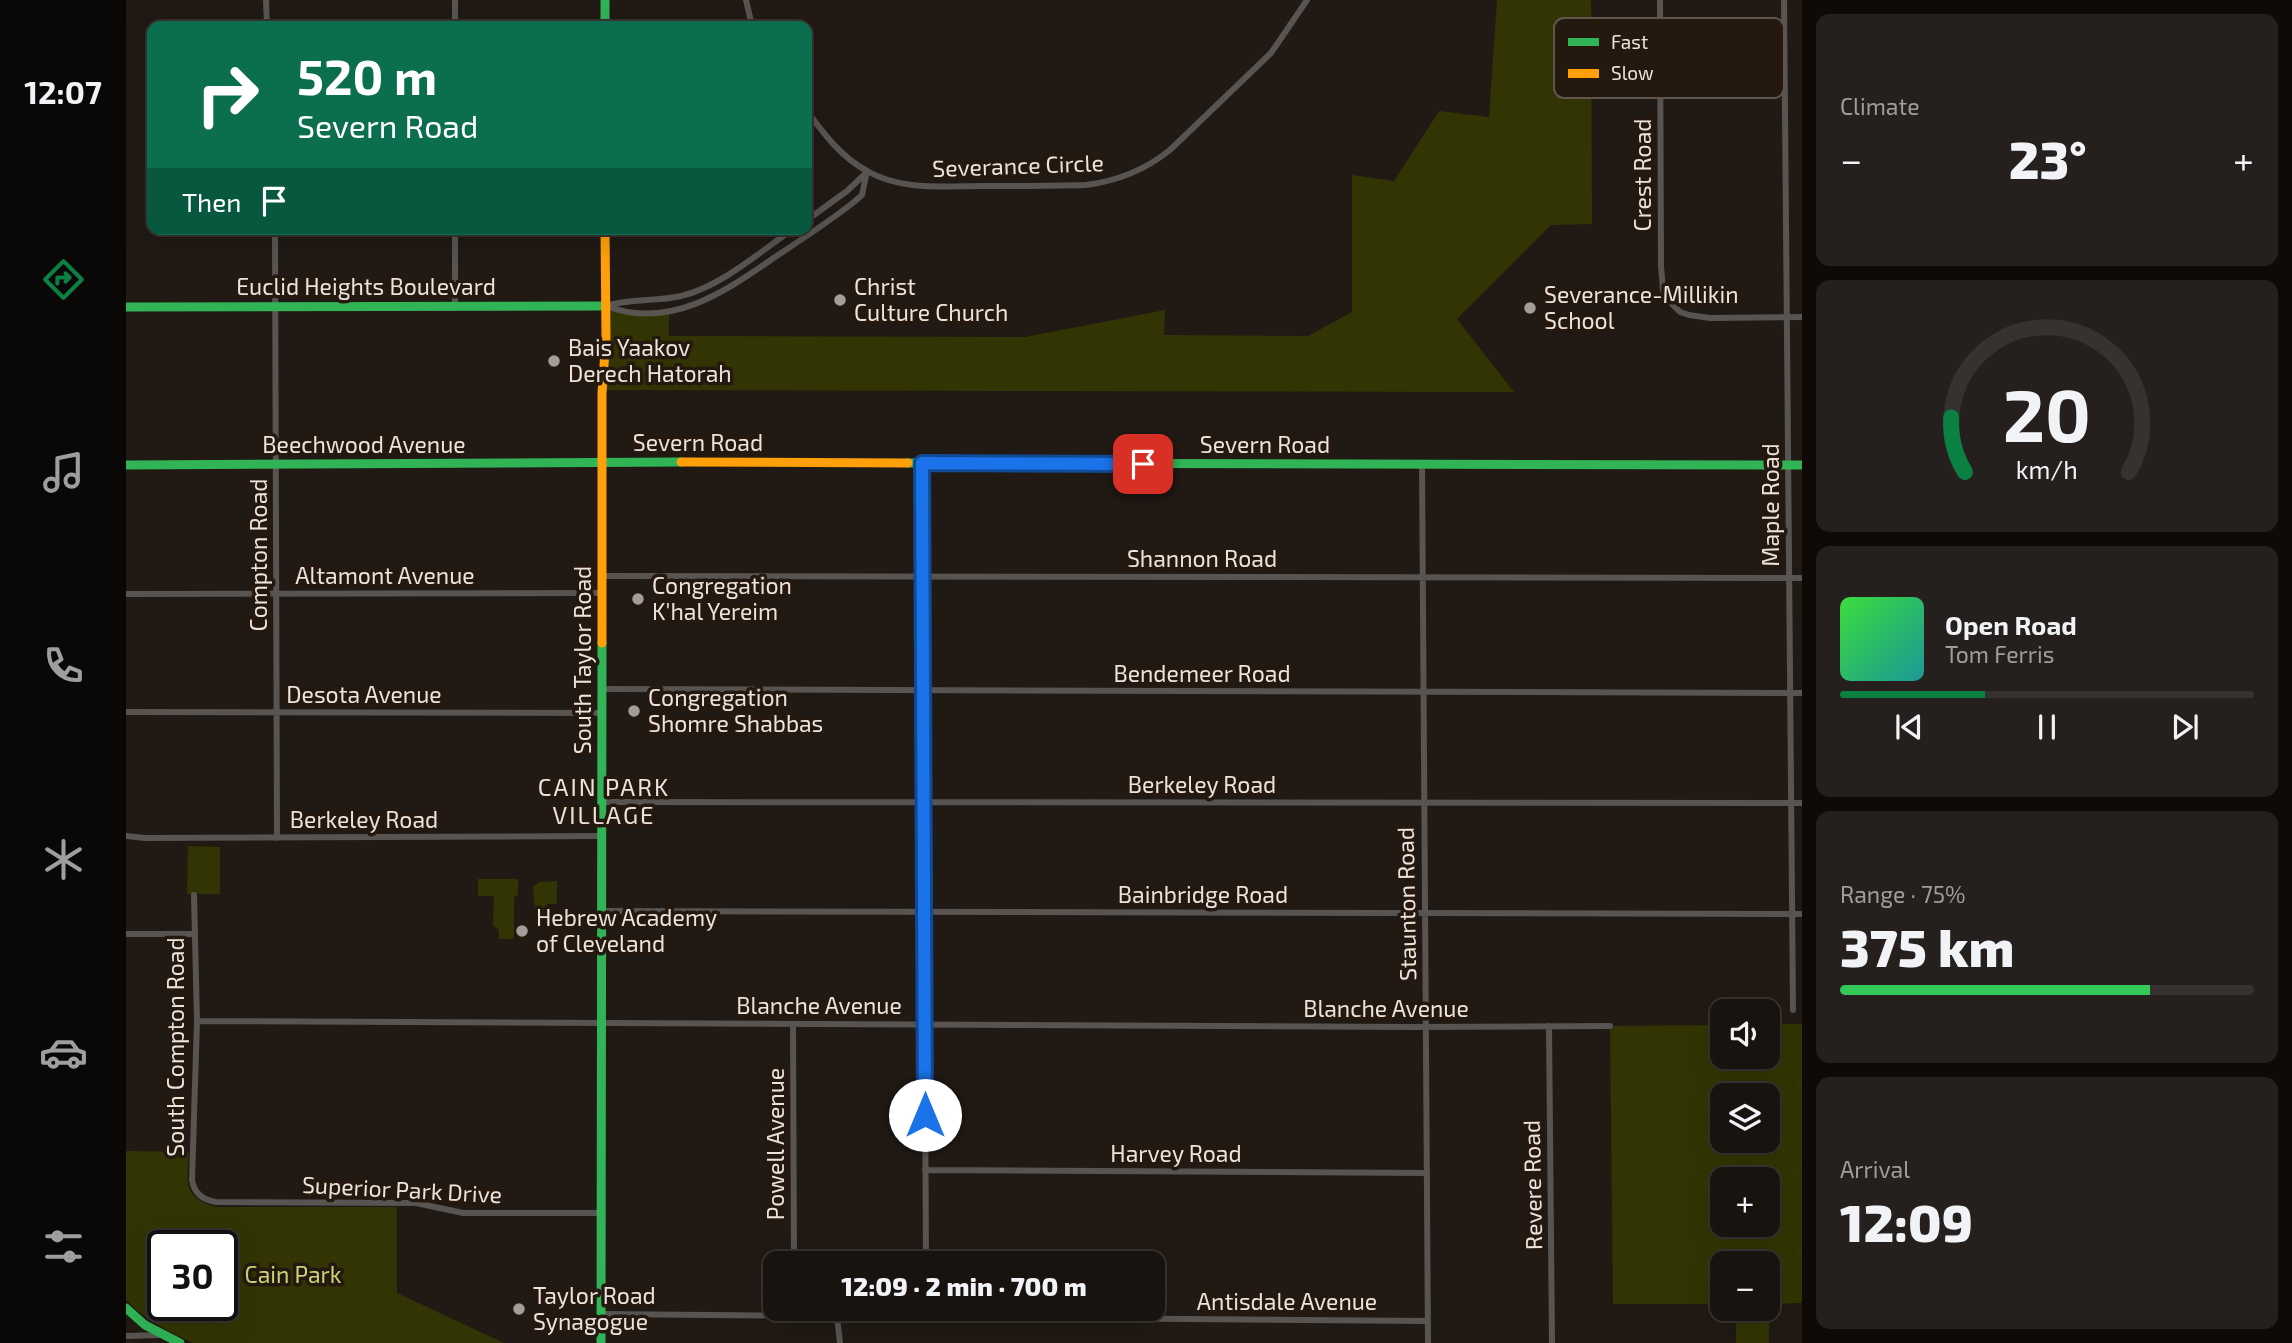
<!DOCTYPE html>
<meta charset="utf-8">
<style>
:root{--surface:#18130f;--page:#25201d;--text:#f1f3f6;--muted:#9f9e9e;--line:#36322f;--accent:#0b8043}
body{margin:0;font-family:"Exo 2",sans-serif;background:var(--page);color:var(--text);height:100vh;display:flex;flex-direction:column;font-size:26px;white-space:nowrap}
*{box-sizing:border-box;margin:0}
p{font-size:23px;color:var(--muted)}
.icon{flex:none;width:38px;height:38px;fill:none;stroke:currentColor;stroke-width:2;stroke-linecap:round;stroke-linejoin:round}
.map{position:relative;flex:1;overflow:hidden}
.details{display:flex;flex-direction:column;gap:14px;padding:14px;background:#0d0a08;width:490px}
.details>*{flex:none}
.banner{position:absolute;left:21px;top:21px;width:665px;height:214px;border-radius:14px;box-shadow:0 7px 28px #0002,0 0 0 2px var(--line);background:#0b6e4f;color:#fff;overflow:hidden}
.controls{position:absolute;left:1584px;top:999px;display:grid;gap:14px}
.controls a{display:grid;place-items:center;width:70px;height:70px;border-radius:14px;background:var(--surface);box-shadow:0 7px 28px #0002,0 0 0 2px var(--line);font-size:35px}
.speed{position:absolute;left:21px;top:1230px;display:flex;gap:14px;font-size:35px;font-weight:700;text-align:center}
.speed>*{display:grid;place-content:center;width:91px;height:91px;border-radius:50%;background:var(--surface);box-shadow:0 7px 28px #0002,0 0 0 2px var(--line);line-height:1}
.speed .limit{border:4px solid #111;border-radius:10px;background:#fff;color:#111}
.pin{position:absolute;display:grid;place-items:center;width:60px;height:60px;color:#fff;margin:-30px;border-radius:14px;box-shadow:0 4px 10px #0006}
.me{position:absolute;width:77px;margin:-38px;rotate:0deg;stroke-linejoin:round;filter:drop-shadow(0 0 5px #0008)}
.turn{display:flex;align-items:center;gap:24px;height:147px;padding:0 35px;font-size:32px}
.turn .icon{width:91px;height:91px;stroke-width:2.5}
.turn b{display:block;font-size:49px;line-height:60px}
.then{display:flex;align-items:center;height:66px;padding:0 35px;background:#0003;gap:14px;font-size:26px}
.big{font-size:52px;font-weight:800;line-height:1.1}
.details .card{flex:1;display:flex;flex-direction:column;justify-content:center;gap:10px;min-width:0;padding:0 24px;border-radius:14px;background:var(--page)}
.details .dial{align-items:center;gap:0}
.dial svg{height:182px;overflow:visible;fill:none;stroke:var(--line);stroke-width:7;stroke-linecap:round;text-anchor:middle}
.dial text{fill:var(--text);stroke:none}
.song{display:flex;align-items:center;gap:21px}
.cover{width:84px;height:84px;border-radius:10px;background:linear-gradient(135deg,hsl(120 70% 55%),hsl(180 70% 35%))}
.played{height:7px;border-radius:4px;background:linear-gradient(90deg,var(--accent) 35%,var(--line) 35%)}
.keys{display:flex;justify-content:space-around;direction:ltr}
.heat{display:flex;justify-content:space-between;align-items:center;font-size:38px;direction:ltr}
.charge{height:10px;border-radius:5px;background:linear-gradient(90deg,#34c759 75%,var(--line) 0)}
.trip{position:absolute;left:637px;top:1251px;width:402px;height:70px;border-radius:14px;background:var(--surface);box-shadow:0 7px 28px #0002,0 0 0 2px var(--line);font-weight:800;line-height:70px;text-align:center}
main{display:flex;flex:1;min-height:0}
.menu{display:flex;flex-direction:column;width:126px;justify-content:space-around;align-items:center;background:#0a0806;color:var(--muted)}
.menu .icon{width:49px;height:49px}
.menu .active{color:var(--accent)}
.menu b{font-size:32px;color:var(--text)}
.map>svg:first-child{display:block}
</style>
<main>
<nav class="menu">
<b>12:07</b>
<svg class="icon active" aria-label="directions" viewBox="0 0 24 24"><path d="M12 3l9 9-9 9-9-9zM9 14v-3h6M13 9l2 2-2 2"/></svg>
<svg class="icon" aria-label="music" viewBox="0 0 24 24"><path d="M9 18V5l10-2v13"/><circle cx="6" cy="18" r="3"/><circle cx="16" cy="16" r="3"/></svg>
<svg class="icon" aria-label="phone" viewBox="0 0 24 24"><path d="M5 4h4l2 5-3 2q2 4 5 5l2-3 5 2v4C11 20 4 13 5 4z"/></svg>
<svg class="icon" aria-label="climate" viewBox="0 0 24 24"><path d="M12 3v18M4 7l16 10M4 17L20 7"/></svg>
<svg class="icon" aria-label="car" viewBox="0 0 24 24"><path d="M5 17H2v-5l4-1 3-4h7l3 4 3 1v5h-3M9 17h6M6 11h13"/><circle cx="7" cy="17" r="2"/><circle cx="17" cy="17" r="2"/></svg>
<svg class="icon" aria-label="filters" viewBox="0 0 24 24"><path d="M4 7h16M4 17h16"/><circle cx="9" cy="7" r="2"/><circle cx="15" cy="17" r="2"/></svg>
</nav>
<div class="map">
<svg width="1676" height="1343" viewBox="0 0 1676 1343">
<rect width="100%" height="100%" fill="#201914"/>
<path fill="#323503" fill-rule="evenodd" d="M1371,0h94l1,224 -41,1 -94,94 57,73 -905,-2 -7,3 4,-87 16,6 47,-1v25l356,1 140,-27 -1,25 144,1 44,-24v-137l42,6 45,-70 50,6z
M62,846l32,1v47h-33z
M352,879h40v16l-4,2v42h-15v-9l-6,-5 1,-29h-16z
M431,881v23h-10v8h-12l-2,-25 6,-5z
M1642,1024h34v279l-33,1v39h-33v-34h32v-45h-46v40h-109l-3,-278 112,-1v32h46zM1596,1096h46v45h-46zM1596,1180h46v45h-46z
M0,1151l63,1c-2,29 -7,46 27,55h181v86l107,50h-311c-27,-13 -46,-22 -67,-43zM37,1246h59v60h-59z"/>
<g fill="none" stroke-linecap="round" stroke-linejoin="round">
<path stroke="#575452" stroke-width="6" d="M140,0l1,26
M329,0v26
M620,0l6,26
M1534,0l1,266 2,24 3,8 14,14 9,3 21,3 92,-1
M1658,0l9,1010
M681,111c17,23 34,46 60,60 35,20 77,15 116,15 34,0 69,0 103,-1 32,-4 59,-15 84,-35l101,-97 36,-53
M681,220l40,-29 19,-18
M149,229l2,609
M329,229v76
M480,306c66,25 121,-16 172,-51 26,-17 52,-34 76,-53l8,-7 5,-24
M480,306c25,-8 49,-4 75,-10 39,-9 79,-44 112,-67
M796,463l4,801
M1296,464l6,879
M476,576l1200,2
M0,594l476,-1
M476,689l1200,4
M0,712l476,1
M477,802l1199,1
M0,836l19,2 458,-2
M68,895l3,126 -5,159c2,13 11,20 24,22l200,1 47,10h139
M477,911l1199,3
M0,934h69
M71,1021l1218,6 195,-1
M667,1024l1,240
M1423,1026l3,317
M799,1170l502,3
M475,1314l827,7
M711,1316l3,27
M0,1336l36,-1"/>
<path stroke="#30b455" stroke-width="9" d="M479,0v26
M0,307l480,-1
M782,463l894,2
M0,465l555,-3
M0,1308l19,17 35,18
M475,1343l1,-700"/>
<path stroke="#ff9f0a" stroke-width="9" d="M555,462l227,1
M476,643v-250l4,-56 -1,-108"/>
</g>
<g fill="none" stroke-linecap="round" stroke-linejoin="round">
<g stroke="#114b97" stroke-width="18">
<path id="route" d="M799,1115l-3,-652 221,1"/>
</g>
<use href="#route" stroke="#1a73e8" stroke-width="12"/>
</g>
<g fill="#a49c96" stroke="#25180f" stroke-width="2.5">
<circle cx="714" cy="300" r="7"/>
<circle cx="1404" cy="308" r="7"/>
<circle cx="428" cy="361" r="7"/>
<circle cx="512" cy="599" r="7"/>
<circle cx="508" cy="711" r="7"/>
<circle cx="396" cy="931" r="7"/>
<circle cx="393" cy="1309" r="7"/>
</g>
<g text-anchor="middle" stroke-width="7" stroke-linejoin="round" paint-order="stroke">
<g font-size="23" fill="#ebe3dc" stroke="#25180f">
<text transform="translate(892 166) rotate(-2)" y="8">Severance Circle</text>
<text transform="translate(1517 175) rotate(-90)" y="8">Crest Road</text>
<text x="240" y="295">Euclid Heights Boulevard</text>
<text x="572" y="451">Severn Road</text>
<text x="238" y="453">Beechwood Avenue</text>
<text x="1139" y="453">Severn Road</text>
<text transform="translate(1645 505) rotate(-90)" y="8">Maple Road</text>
<text transform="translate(133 555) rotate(-90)" y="8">Compton Road</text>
<text x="1076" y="567">Shannon Road</text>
<text x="259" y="584">Altamont Avenue</text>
<text transform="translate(457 660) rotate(-90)" y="8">South Taylor Road</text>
<text x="1076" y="682">Bendemeer Road</text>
<text x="238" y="703">Desota Avenue</text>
<text x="1076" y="793">Berkeley Road</text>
<text x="238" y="828">Berkeley Road</text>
<text x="1077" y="903">Bainbridge Road</text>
<text transform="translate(1281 904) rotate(-91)" y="8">Staunton Road</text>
<text x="693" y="1014">Blanche Avenue</text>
<text x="1260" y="1017">Blanche Avenue</text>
<text transform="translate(50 1047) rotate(-90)" y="8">South Compton Road</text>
<text transform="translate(650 1144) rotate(-90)" y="8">Powell Avenue</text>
<text x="1050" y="1162">Harvey Road</text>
<text transform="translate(1407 1185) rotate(-91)" y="8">Revere Road</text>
<text transform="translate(276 1190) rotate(3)" y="8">Superior Park Drive</text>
<text x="1161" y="1310">Antisdale Avenue</text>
</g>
<g font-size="23" fill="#ebe3dc" stroke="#25180f" text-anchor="start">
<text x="728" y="295">Christ<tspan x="728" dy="26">Culture Church</tspan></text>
<text x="1418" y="303">Severance-Millikin<tspan x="1418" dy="26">School</tspan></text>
<text x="442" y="356">Bais Yaakov<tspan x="442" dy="26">Derech Hatorah</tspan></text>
<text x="526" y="594">Congregation<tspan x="526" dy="26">K'hal Yereim</tspan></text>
<text x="522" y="706">Congregation<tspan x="522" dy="26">Shomre Shabbas</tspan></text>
<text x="410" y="926">Hebrew Academy<tspan x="410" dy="26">of Cleveland</tspan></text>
<text x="407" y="1304">Taylor Road<tspan x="407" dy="26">Synagogue</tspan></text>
</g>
<g font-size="23" fill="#c9d479" stroke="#25180f">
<text x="167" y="1283">Cain Park</text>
</g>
<g font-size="24" letter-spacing="2" fill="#ebe3dc" stroke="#25180f">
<text x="478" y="796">CAIN PARK<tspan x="478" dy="28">VILLAGE</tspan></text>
</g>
</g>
<rect x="1428" y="18" width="230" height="80" rx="10" fill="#25180f" stroke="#60554c" stroke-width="2"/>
<rect x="1442" y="38" width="31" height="8" fill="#30b455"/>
<rect x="1442" y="69" width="31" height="9" fill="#ff9f0a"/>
<g font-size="19" fill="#ebe3dc">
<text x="1485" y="49">Fast</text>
<text x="1485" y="80">Slow</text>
</g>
</svg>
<div class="controls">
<a><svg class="icon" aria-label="sound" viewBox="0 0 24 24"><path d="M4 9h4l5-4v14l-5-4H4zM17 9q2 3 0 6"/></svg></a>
<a><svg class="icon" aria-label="layers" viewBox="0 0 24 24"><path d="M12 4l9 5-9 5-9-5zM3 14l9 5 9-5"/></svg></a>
<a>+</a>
<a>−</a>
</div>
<div class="speed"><div class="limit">30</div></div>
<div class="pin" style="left:1017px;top:464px;background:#d93025"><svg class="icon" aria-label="arrive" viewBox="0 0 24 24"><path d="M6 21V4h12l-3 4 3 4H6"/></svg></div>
<svg class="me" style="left:799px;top:1115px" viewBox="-20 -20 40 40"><circle r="19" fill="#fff"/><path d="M0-13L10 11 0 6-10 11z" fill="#1a73e8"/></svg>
<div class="trip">12:09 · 2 min · 700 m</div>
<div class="banner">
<div class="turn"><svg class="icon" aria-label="right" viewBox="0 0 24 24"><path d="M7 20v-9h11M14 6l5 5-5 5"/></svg><div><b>520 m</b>Severn Road</div></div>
<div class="then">Then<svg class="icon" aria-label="arrive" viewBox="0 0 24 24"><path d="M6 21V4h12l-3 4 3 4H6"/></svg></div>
</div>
</div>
<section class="details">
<div class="card"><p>Climate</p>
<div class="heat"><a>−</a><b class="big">23°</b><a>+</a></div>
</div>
<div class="card dial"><svg viewBox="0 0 100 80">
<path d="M14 69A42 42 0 1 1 86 69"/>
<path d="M14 69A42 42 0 0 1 8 45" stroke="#0b8043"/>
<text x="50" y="56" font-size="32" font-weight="700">20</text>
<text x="50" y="72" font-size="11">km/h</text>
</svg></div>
<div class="card">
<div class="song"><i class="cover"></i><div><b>Open Road</b><p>Tom Ferris</p></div></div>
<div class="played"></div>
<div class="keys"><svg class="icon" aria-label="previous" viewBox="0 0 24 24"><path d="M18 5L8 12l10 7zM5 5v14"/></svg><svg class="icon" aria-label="pause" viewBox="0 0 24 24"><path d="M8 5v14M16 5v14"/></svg><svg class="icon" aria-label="next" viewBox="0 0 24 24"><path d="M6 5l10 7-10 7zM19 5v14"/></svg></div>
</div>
<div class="card"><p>Range · 75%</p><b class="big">375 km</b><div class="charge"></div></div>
<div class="card"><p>Arrival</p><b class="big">12:09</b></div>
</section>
</main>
